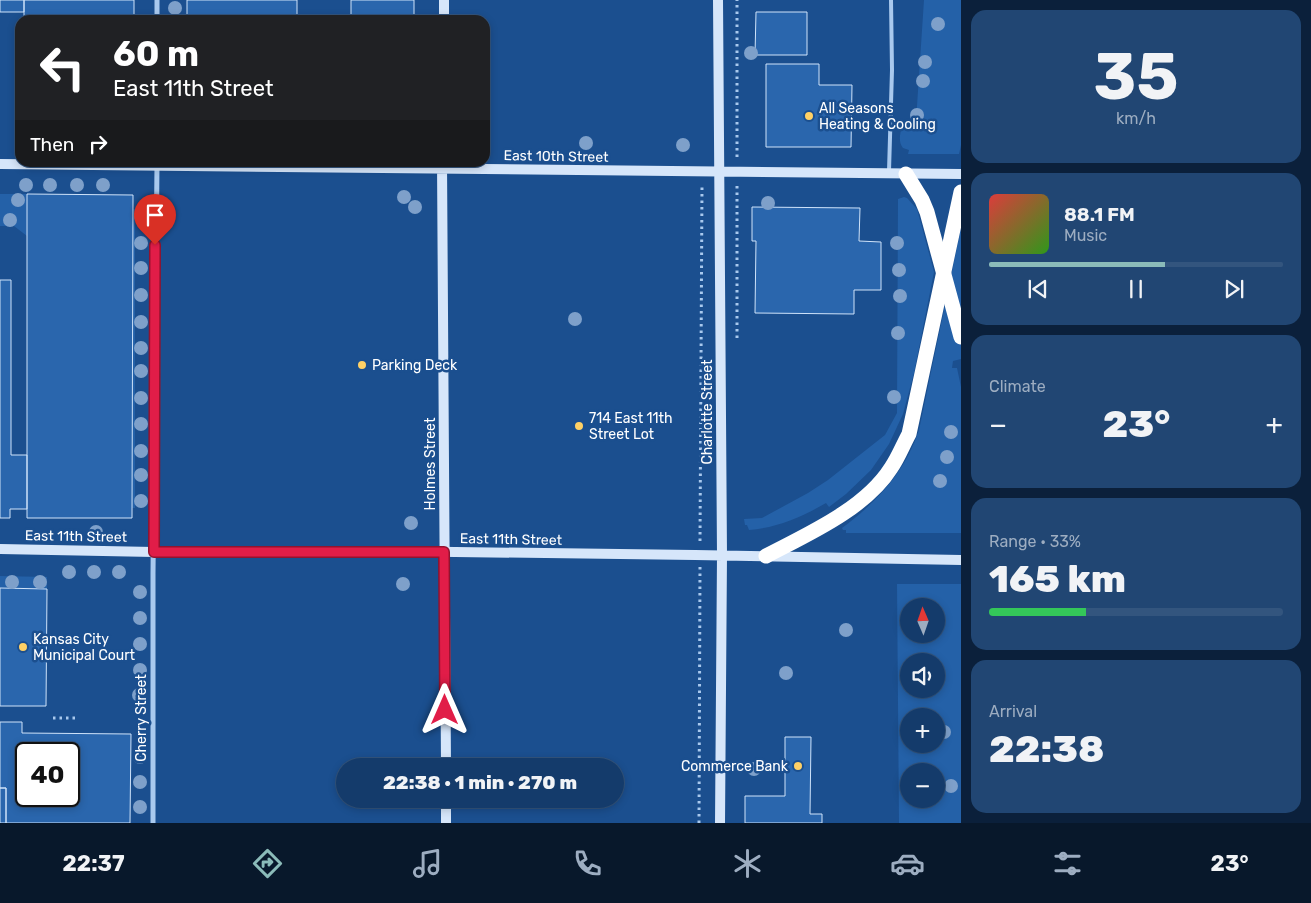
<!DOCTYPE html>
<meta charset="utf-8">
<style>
:root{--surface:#143b6b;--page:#214673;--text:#f1f3f6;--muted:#9dadc1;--line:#33557e;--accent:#8bbbb9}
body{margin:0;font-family:Rubik,sans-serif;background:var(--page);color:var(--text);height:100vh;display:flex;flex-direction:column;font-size:19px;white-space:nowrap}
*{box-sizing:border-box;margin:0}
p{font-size:16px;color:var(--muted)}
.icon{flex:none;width:28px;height:28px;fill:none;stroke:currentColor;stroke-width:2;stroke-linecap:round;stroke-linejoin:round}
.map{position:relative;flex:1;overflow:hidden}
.side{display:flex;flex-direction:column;gap:10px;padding:10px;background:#0b203b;width:350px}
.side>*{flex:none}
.guide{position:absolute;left:15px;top:15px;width:475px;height:152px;border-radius:15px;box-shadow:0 2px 8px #0003,0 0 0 1px var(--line);background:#202124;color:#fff;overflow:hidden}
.needle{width:32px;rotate:358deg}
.fabs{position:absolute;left:900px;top:598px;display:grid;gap:10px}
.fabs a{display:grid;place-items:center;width:45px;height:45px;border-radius:50%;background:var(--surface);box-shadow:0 2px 8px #0003,0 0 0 1px var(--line);font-size:25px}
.speed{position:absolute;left:15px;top:742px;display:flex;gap:10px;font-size:25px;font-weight:700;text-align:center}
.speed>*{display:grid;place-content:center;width:65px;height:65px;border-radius:50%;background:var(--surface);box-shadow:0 2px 8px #0003,0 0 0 1px var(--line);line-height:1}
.speed .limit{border:2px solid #111;border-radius:8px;background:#fff;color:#111}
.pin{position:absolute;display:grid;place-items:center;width:42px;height:42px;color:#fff;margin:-51px -21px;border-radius:50% 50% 50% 0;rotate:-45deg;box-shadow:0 0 5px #0007}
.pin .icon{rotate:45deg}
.me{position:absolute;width:55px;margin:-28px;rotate:0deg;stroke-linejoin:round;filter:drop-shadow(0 0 4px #0008)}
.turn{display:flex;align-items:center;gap:18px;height:105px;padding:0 15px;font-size:22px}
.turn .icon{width:65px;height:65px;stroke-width:2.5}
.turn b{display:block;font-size:35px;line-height:42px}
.then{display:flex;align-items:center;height:48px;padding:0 15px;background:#0003;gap:10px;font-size:19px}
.big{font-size:38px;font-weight:800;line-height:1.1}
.side .card{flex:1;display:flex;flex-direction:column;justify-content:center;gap:8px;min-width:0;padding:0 18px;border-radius:15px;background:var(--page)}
.side .dial{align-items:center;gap:0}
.dial b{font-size:65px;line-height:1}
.song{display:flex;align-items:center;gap:15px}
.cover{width:60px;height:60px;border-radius:8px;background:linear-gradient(135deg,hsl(0 70% 55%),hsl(110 70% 35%))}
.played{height:5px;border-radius:2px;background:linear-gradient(90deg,var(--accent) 60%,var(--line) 60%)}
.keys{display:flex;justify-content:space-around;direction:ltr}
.heat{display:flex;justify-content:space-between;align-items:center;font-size:28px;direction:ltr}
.charge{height:8px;border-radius:4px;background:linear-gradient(90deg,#34c759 33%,var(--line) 0)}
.trip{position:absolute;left:336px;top:758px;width:288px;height:50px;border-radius:25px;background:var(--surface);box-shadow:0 2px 8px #0003,0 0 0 1px var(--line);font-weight:800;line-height:50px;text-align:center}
.tabs{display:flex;height:80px;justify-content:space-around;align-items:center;background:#08182b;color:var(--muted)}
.tabs .icon{width:35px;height:35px}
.tabs .on{color:var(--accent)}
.tabs b{font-size:22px;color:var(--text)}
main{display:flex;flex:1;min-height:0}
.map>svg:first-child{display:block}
</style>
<main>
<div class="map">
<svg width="961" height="823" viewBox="0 0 961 823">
<rect width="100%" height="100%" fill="#1b4f8f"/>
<path fill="#2461a8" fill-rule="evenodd" d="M924,0h37v145l-2,9h-51l1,-4 -6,-2c-5,-6 -3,-14 -1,-22l14,-5z
M0,194h27v42l-13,-10h-14z
M904,197l3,1 10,11 17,63 -20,101 -11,41 -14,30 -18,26 -25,24 -17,13 -3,-4c-24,14 -50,25 -77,27l-2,-5h-2l-1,-6 18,-1 46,-25 20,-13 57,-45 12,-22 1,-214z
M133,209h2v299h-3z
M961,228v131l-8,2 -1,7h5l4,19v146h-115v-3h-3l-1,-2c35,-26 63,-56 77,-98z
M0,576l47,1v12l-47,-1z
M897,584h64v239h-62zM936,606v28h-27v-28zM936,661v28h-27v-28zM936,716v28h-27v-28zM936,771v28h-27v-28z"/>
<path fill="#2a66ad" stroke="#cfe3fa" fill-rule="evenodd" d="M0,0h24v12h-24z
M24,0h110v20h-110z
M187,0h110v20h-110z
M351,0h63v20h-63z
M756,12h51v43h-52z
M766,64h53v21h33l-1,62h-85z
M27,194l106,1 -1,323h-105z
M752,207l108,1 -1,33 22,1v48h-27v24l-99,-1 1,-72h-4z
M0,280h11v175h16v54h-17v9h-10z
M0,588l47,1 -1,117h-46z
M0,722h22v11l109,1 -1,89h-124v-35h-6zM26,754h43v42h-43z
M785,737h26l-1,77h12v9h-77v-27h40z
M0,788h6v35h-6z"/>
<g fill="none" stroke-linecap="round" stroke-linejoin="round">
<path stroke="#a9c9ee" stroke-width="3" stroke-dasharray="2.5 4" stroke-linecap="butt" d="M737,157v-157
M737,186v154
M700,541l2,-356
M53,718h22
M699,823l1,-256"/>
<path stroke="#a9c9ee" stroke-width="4" d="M889,171l3,-101 -1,-70"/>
<path stroke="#a9c9ee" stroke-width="5" d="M157,0v20
M153,823v-249l4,-409"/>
<path stroke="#d6e6fa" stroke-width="10" d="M718,0l4,555 -2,268
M444,20v-20
M442,162l4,604
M0,164l961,10
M0,549l154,3 228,-1 313,4 266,5
M446,799v24"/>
<path stroke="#fff" stroke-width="15" d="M766,556c42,-22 99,-47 125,-88 7,-10 12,-23 18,-34l52,-242"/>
<path stroke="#fff" stroke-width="15" d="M906,174l16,26 5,12 34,125"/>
</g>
<g fill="#7ea0ca">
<circle cx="175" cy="8" r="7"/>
<circle cx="938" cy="24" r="7"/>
<circle cx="751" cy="53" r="7"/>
<circle cx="925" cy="62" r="7"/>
<circle cx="923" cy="81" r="7"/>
<circle cx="917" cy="115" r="7"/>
<circle cx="586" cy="143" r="7"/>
<circle cx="683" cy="145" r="7"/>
<circle cx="26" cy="185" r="7"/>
<circle cx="50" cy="185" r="7"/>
<circle cx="77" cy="185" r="7"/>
<circle cx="103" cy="185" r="7"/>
<circle cx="404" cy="197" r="7"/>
<circle cx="18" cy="200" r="7"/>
<circle cx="768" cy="203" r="7"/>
<circle cx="415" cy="207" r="7"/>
<circle cx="141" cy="216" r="7"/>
<circle cx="10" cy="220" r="7"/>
<circle cx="141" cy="243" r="7"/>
<circle cx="897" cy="243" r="7"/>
<circle cx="141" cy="268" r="7"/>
<circle cx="899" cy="270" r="7"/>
<circle cx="141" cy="295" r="7"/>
<circle cx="900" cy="296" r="7"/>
<circle cx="575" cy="319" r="7"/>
<circle cx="141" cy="322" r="7"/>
<circle cx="898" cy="333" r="7"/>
<circle cx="141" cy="348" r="7"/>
<circle cx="141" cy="371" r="7"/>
<circle cx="894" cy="397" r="7"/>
<circle cx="141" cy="398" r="7"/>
<circle cx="141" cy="424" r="7"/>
<circle cx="951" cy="432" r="7"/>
<circle cx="141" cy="451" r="7"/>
<circle cx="947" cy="457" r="7"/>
<circle cx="141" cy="475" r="7"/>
<circle cx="940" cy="481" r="7"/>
<circle cx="141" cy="501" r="7"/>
<circle cx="411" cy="523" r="7"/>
<circle cx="96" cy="532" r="7"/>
<circle cx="69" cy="572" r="7"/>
<circle cx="94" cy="572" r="7"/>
<circle cx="119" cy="572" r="7"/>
<circle cx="12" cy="582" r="7"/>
<circle cx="40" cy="582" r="7"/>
<circle cx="403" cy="584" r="7"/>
<circle cx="140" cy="592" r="7"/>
<circle cx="140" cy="618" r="7"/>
<circle cx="846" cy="630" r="7"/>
<circle cx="140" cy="644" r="7"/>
<circle cx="140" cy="670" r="7"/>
<circle cx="786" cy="673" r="7"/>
<circle cx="139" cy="695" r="7"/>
<circle cx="944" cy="732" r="7"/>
<circle cx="140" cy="757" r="7"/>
<circle cx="754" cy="769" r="7"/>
<circle cx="140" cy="782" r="7"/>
<circle cx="951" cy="786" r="7"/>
<circle cx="140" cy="807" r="7"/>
</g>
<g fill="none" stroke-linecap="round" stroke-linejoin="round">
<g stroke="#92132f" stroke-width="12">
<path id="route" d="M155,245l-1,307h290l1,158"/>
</g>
<use href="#route" stroke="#e11d48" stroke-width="9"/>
</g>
<g fill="#ffd166" stroke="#1b4f8f" stroke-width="2">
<circle cx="809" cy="116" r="5"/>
<circle cx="362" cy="365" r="5"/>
<circle cx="579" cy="426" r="5"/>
<circle cx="23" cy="647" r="5"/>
<circle cx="798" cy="766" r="5"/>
</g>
<g text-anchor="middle" stroke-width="5" stroke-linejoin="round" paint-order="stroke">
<g font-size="14" fill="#fff" stroke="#1b4f8f" text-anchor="start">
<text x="819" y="113">All Seasons<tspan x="819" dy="16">Heating &amp; Cooling</tspan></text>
<text x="372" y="370">Parking Deck</text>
<text x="589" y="423">714 East 11th<tspan x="589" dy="16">Street Lot</tspan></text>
<text x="33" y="644">Kansas City<tspan x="33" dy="16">Municipal Court</tspan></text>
<text x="788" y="771" text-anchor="end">Commerce Bank</text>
</g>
<g font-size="14" fill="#fff" stroke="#1b4f8f">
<text transform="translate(556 156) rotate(1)" y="5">East 10th Street</text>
<text transform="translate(707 412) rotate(-90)" y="5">Charlotte Street</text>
<text transform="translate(430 464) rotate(-90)" y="5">Holmes Street</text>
<text transform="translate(76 536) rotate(1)" y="5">East 11th Street</text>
<text transform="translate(511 539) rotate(1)" y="5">East 11th Street</text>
<text transform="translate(141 718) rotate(-90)" y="5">Cherry Street</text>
</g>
</g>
</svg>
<div class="fabs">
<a><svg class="needle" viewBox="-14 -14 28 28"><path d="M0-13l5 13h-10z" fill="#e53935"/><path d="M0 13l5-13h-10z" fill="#9dadc1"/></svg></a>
<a><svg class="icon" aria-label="sound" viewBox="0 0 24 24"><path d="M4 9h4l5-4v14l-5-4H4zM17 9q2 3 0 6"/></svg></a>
<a>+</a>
<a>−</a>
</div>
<div class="speed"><div class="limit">40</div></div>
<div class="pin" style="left:155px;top:245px;background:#d93025"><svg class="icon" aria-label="arrive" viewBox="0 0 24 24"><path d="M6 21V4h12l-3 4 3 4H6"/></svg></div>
<svg class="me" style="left:445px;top:710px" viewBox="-20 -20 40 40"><path d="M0-17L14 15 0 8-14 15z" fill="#e11d48" stroke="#fff" stroke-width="4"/></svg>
<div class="trip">22:38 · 1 min · 270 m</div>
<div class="guide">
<div class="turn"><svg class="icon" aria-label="left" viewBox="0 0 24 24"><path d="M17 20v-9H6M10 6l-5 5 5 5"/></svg><div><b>60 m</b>East 11th Street</div></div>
<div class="then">Then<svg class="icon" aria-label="right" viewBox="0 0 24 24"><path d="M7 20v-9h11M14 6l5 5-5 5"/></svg></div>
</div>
</div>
<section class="side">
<div class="card dial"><b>35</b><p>km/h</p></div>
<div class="card">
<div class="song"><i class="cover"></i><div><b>88.1 FM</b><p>Music</p></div></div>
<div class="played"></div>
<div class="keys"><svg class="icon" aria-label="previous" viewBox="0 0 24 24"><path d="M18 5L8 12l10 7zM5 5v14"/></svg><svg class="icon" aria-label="pause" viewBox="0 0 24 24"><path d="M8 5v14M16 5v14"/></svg><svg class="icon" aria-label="next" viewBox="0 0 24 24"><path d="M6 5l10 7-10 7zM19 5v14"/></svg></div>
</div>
<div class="card"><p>Climate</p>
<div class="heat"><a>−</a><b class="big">23°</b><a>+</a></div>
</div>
<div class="card"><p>Range · 33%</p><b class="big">165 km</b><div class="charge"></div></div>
<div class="card"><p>Arrival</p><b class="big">22:38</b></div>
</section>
</main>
<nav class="tabs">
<b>22:37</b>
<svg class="icon on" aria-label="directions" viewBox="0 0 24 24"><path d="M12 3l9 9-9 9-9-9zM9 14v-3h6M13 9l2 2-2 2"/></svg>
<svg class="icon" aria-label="music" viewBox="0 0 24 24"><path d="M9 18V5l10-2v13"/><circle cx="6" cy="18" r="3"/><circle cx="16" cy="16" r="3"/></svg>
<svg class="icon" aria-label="phone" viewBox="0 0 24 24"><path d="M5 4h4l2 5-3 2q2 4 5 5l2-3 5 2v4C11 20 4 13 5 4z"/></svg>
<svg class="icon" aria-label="climate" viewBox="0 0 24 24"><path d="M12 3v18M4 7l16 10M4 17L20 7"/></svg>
<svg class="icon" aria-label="car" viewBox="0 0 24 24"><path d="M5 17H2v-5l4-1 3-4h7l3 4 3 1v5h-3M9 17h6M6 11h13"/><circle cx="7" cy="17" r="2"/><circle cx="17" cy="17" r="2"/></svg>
<svg class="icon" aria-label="filters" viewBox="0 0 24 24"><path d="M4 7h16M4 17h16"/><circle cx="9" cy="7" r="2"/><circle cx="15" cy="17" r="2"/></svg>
<b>23°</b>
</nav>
